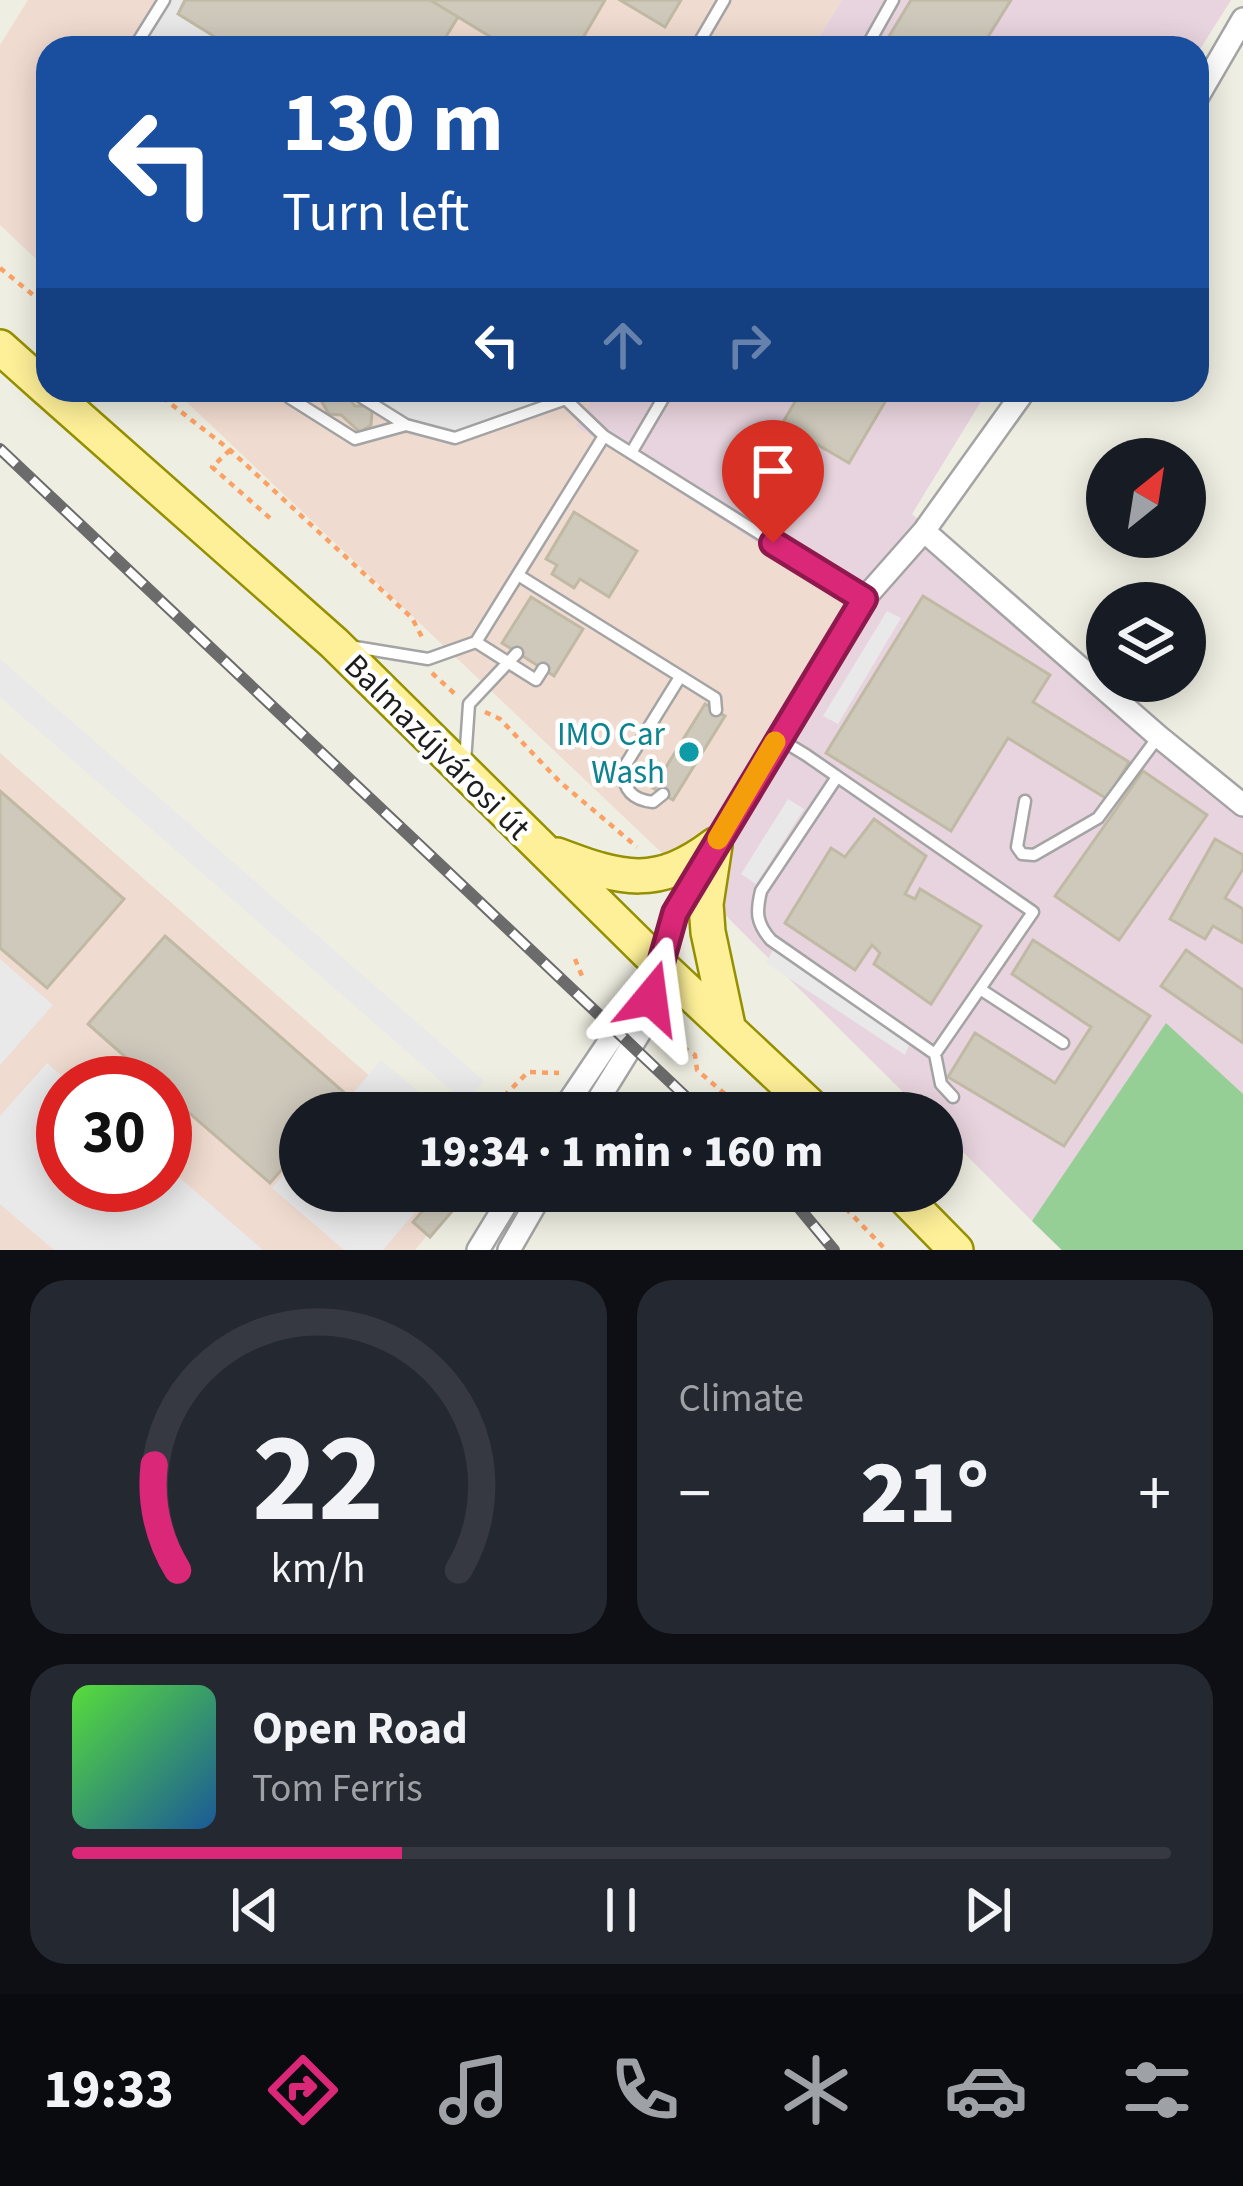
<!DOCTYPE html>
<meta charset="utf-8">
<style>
:root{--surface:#171b24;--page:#242831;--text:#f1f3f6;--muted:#9ea1a6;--line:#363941;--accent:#db2777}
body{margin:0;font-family:"Source Sans 3",sans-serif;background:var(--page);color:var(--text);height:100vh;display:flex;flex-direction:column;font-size:45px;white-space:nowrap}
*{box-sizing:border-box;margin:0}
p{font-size:39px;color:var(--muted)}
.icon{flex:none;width:66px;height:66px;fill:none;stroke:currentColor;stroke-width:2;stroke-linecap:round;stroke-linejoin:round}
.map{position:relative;height:1250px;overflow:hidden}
.side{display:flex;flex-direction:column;gap:30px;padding:30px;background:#0d0f14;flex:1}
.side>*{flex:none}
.top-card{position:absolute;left:36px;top:36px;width:1173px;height:366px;border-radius:36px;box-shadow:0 6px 30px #0003;background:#1a4fa0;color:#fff;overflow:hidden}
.needle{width:78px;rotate:30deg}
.buttons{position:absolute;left:1086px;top:438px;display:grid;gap:24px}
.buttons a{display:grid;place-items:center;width:120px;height:120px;border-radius:50%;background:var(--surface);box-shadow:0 6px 30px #0003;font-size:60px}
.speed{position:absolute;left:36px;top:1056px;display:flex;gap:24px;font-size:60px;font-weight:700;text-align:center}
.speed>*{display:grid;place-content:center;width:156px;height:156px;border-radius:50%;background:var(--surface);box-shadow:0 6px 30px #0003;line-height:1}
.speed .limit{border:18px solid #d22;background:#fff;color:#111}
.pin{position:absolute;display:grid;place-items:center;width:102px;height:102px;color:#fff;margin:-123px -51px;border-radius:50% 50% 50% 0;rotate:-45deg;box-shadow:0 0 12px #0007}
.pin .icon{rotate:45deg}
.me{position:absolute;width:132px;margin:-66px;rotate:16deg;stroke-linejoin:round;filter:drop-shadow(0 0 9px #0008)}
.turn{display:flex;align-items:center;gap:42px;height:252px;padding:0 48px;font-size:54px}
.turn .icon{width:156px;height:156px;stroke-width:2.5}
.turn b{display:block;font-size:84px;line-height:102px}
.lanes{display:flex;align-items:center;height:114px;padding:0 48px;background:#0003;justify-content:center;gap:60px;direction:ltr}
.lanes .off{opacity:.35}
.big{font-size:90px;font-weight:800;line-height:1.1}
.side .tile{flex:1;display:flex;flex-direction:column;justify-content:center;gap:18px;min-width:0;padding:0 42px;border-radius:36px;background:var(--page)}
.side .dial{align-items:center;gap:0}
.dial svg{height:312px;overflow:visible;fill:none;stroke:var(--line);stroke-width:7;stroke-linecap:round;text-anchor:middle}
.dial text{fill:var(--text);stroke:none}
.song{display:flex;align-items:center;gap:36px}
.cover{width:144px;height:144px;border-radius:18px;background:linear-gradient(135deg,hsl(110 70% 55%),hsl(210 70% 35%))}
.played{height:12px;border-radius:6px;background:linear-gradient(90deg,var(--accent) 30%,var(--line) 30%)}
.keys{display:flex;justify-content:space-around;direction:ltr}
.heat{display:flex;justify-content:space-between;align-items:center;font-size:66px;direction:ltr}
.side .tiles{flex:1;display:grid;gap:30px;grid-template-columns:1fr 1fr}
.tile:last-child{grid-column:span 2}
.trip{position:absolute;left:279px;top:1092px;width:684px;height:120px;border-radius:60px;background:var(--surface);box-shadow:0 6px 30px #0003;font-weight:800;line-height:120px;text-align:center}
.tabs{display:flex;height:192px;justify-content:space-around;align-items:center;background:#090b0e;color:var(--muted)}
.tabs .icon{width:84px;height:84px}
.tabs .active{color:var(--accent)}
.tabs b{font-size:54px;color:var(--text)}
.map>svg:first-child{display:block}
</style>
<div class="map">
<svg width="1243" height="1250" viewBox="0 0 1243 1250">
<rect width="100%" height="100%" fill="#eeeee2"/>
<path fill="#f0dbd0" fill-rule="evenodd" d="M28,0h814l-30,48h-764v222l-48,-45v-180z
M174,390h424l-21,36 270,174 -166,271z
M0,753l412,360h-112v78h163l-48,59h-415zM63,1083h102v102h-102z"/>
<path fill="#e8d4de" d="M842,0h389l-34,54v-6h-385z
M598,390h390l-76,124 331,288v448h-182l-119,-119v-18h-18l-243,-242 165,-271 -270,-174z"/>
<path fill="#96cf96" d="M1166,1023l77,71v156h-181l-30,-29z"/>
<path fill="#e9e9e9" d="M164,0h190l79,48h-299z
M350,390h206l7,10 -108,38 -49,-13z
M887,611l14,7 -63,106 -15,-8z
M0,659l484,422 -19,21 -465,-405z
M788,799l16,10 -48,75 -15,-10z
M773,950l137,92 -5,13 -139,-92z
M0,959l53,46 -53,60z
M381,1060l63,53h-108z
M47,1063l23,20h-7v102h102v-20l98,85h-209l-54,-46v-88z
M300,1155v36h133l-50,59h-39l-72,-62z"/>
<path fill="#cec9bb" stroke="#c0b9a4" stroke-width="3" d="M185,0h245l28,17 -19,31h-206l-55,-34z
M430,0h175l-28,48h-68z
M620,0h61l-16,27z
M911,0h100l-30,48h-99z
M802,390h90l-43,73 -67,-39z
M329,391h14l12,15h12l5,5 -1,14 -11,7 -19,-17 -12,-1 -7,-12z
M574,512l63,39 -28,46 -29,-18 -6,9 -22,-14 5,-9 -11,-6z
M923,596l127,79 -17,27 96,60 -22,37 -99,-61 -57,93 -125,-78z
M531,597l52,32 -29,47 -52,-33z
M705,704l20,12 -52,84 -20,-12z
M1143,771l64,44 -88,125 -64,-44z
M0,791l124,108 -77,89 -47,-40z
M874,819l52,37 -21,38 10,5 5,-10 61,37 -50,78 -57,-40 6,-11 -8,-8 -17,25 -70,-47 46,-75 14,9z
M1215,839l28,16v14l-18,29 18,11v34l-30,-17 -8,13 -35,-20z
M165,936l182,159 -16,18h-31v36l-30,34 -105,-91v-9h-10l-67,-59z
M1033,940l117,76 -86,130 -116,-69 27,-44 80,50 36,-56 -79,-53z
M1186,950l57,40v53l-82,-57z
M440,1191h8l12,11 -30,35 -17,-15z"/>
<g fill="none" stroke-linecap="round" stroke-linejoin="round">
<g stroke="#a4a4a4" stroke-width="15">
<path id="service" d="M134,48l30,-48
M696,48l28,-48
M866,48l27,-48
M284,390l6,8 65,41 51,-14
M350,390l56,35 49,13 108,-38
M556,390l48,46 260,163
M631,453l37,-63
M518,575l197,123 1,12
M476,642l60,38 7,-11
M349,646l79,13 48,-17 128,-206
M778,738l28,17 227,157 -98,142 -164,-114c-15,-17 -15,-28 -10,-49l76,-114
M465,762l4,-58 48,-51
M663,794l-10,8c-20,-2 -30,-12 -30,-33l57,-92
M1025,801l-8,46 5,7 12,1 64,-37 60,-81
M980,989l83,54
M935,1054l6,30 12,13"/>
</g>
<g stroke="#a4a4a4" stroke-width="26">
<path id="minor" d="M1197,98l46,-79
M924,531l234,205 85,69
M561,1113l89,-132
M590,1113l52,-84 33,-116 103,-175 86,-139 60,-68 101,-141
M478,1250l36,-59
M509,1250l34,-59"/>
</g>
<g stroke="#959000" stroke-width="38">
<path id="primary" d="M0,347l48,43
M48,390l286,253 327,323 157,147
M715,845l-9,59 2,28 20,94
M557,855c66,25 100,34 158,-10
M898,1191l58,59"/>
</g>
<path stroke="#fca165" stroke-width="4.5" stroke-dasharray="6 6" stroke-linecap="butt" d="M0,268l48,39
M153,390l77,60 182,168 11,21
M230,450l-18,17 59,52
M432,673l23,21
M485,712l15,7 60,63 77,65
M575,959l7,17
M661,1045l14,-3 20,13 2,15 50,43
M487,1113l41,-41 31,1
M829,1191l57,59
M564,1204l7,-13"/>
<use href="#service" stroke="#fff" stroke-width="10"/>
<use href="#minor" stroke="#fff" stroke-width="21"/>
<use href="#primary" stroke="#fef098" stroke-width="33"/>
<g stroke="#6b6b6b" stroke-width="12">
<path id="rail" d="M0,449l703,664
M785,1191l49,59"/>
</g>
<use href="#rail" stroke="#fff" stroke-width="8" stroke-dasharray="22" stroke-linecap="butt"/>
</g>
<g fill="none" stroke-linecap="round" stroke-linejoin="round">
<g stroke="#8e194d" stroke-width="30">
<path id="route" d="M651,998l24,-85 189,-314 -91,-56"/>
</g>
<use href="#route" stroke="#db2777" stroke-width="21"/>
<path stroke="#f59e0b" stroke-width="21" d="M718,839l57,-97"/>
</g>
<circle fill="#0f9aa8" stroke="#fff" stroke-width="4.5" cx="689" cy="752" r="12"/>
<g text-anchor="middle" stroke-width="9" stroke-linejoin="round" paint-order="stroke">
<g font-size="33" fill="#0d838f" stroke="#fff" text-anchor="end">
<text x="665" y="745">IMO Car<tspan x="665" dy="38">Wash</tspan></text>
</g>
<g font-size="33" fill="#1d1d1d" stroke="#fff">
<text transform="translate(438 746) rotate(45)" y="12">Balmazújvárosi út</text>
</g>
</g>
</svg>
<div class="buttons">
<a><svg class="needle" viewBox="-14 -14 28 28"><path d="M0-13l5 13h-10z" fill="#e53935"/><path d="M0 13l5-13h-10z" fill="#9ea1a6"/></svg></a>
<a><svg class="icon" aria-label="layers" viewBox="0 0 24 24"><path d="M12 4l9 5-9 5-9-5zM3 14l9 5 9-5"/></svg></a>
</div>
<div class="speed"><div class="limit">30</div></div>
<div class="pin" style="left:773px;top:543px;background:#d93025"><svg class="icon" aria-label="arrive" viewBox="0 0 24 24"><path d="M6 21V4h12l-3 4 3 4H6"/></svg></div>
<svg class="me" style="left:651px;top:998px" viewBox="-20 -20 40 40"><path d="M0-17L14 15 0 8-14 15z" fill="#db2777" stroke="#fff" stroke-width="4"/></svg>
<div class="trip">19:34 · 1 min · 160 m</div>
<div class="top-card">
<div class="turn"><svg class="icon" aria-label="left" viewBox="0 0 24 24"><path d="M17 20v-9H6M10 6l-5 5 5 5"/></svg><div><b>130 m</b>Turn left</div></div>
<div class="lanes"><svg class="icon" aria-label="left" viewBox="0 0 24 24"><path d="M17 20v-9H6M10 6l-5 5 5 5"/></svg><svg class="icon off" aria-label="ahead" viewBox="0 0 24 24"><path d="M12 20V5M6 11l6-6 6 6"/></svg><svg class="icon off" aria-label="right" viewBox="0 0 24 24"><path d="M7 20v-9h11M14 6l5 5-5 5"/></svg></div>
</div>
</div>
<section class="side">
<div class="tiles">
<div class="tile dial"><svg viewBox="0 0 100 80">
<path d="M14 69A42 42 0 1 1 86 69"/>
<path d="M14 69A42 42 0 0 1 8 42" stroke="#db2777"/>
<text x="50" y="56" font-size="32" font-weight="700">22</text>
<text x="50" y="72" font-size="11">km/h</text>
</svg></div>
<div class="tile"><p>Climate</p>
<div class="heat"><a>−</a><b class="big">21°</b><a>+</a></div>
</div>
<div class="tile">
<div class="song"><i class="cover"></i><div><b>Open Road</b><p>Tom Ferris</p></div></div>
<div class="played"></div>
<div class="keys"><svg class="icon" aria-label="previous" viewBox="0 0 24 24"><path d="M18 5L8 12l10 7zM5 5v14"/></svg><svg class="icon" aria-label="pause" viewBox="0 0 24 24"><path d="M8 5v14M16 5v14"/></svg><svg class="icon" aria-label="next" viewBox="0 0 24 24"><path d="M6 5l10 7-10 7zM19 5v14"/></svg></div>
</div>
</div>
</section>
<nav class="tabs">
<b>19:33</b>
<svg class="icon active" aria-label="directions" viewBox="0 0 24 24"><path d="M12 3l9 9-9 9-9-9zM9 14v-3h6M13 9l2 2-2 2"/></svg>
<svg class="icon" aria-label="music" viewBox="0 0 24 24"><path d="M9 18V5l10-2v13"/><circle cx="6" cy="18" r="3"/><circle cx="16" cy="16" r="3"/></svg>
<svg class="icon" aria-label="phone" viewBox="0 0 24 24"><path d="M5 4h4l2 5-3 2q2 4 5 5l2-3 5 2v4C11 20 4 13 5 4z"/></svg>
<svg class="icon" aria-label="climate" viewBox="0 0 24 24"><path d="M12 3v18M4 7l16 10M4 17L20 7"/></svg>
<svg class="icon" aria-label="car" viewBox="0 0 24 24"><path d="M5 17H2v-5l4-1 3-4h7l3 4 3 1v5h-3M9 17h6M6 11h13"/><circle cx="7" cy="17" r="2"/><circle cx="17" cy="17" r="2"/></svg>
<svg class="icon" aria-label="filters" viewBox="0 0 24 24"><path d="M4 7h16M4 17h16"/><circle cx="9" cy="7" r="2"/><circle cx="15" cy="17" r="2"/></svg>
</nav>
